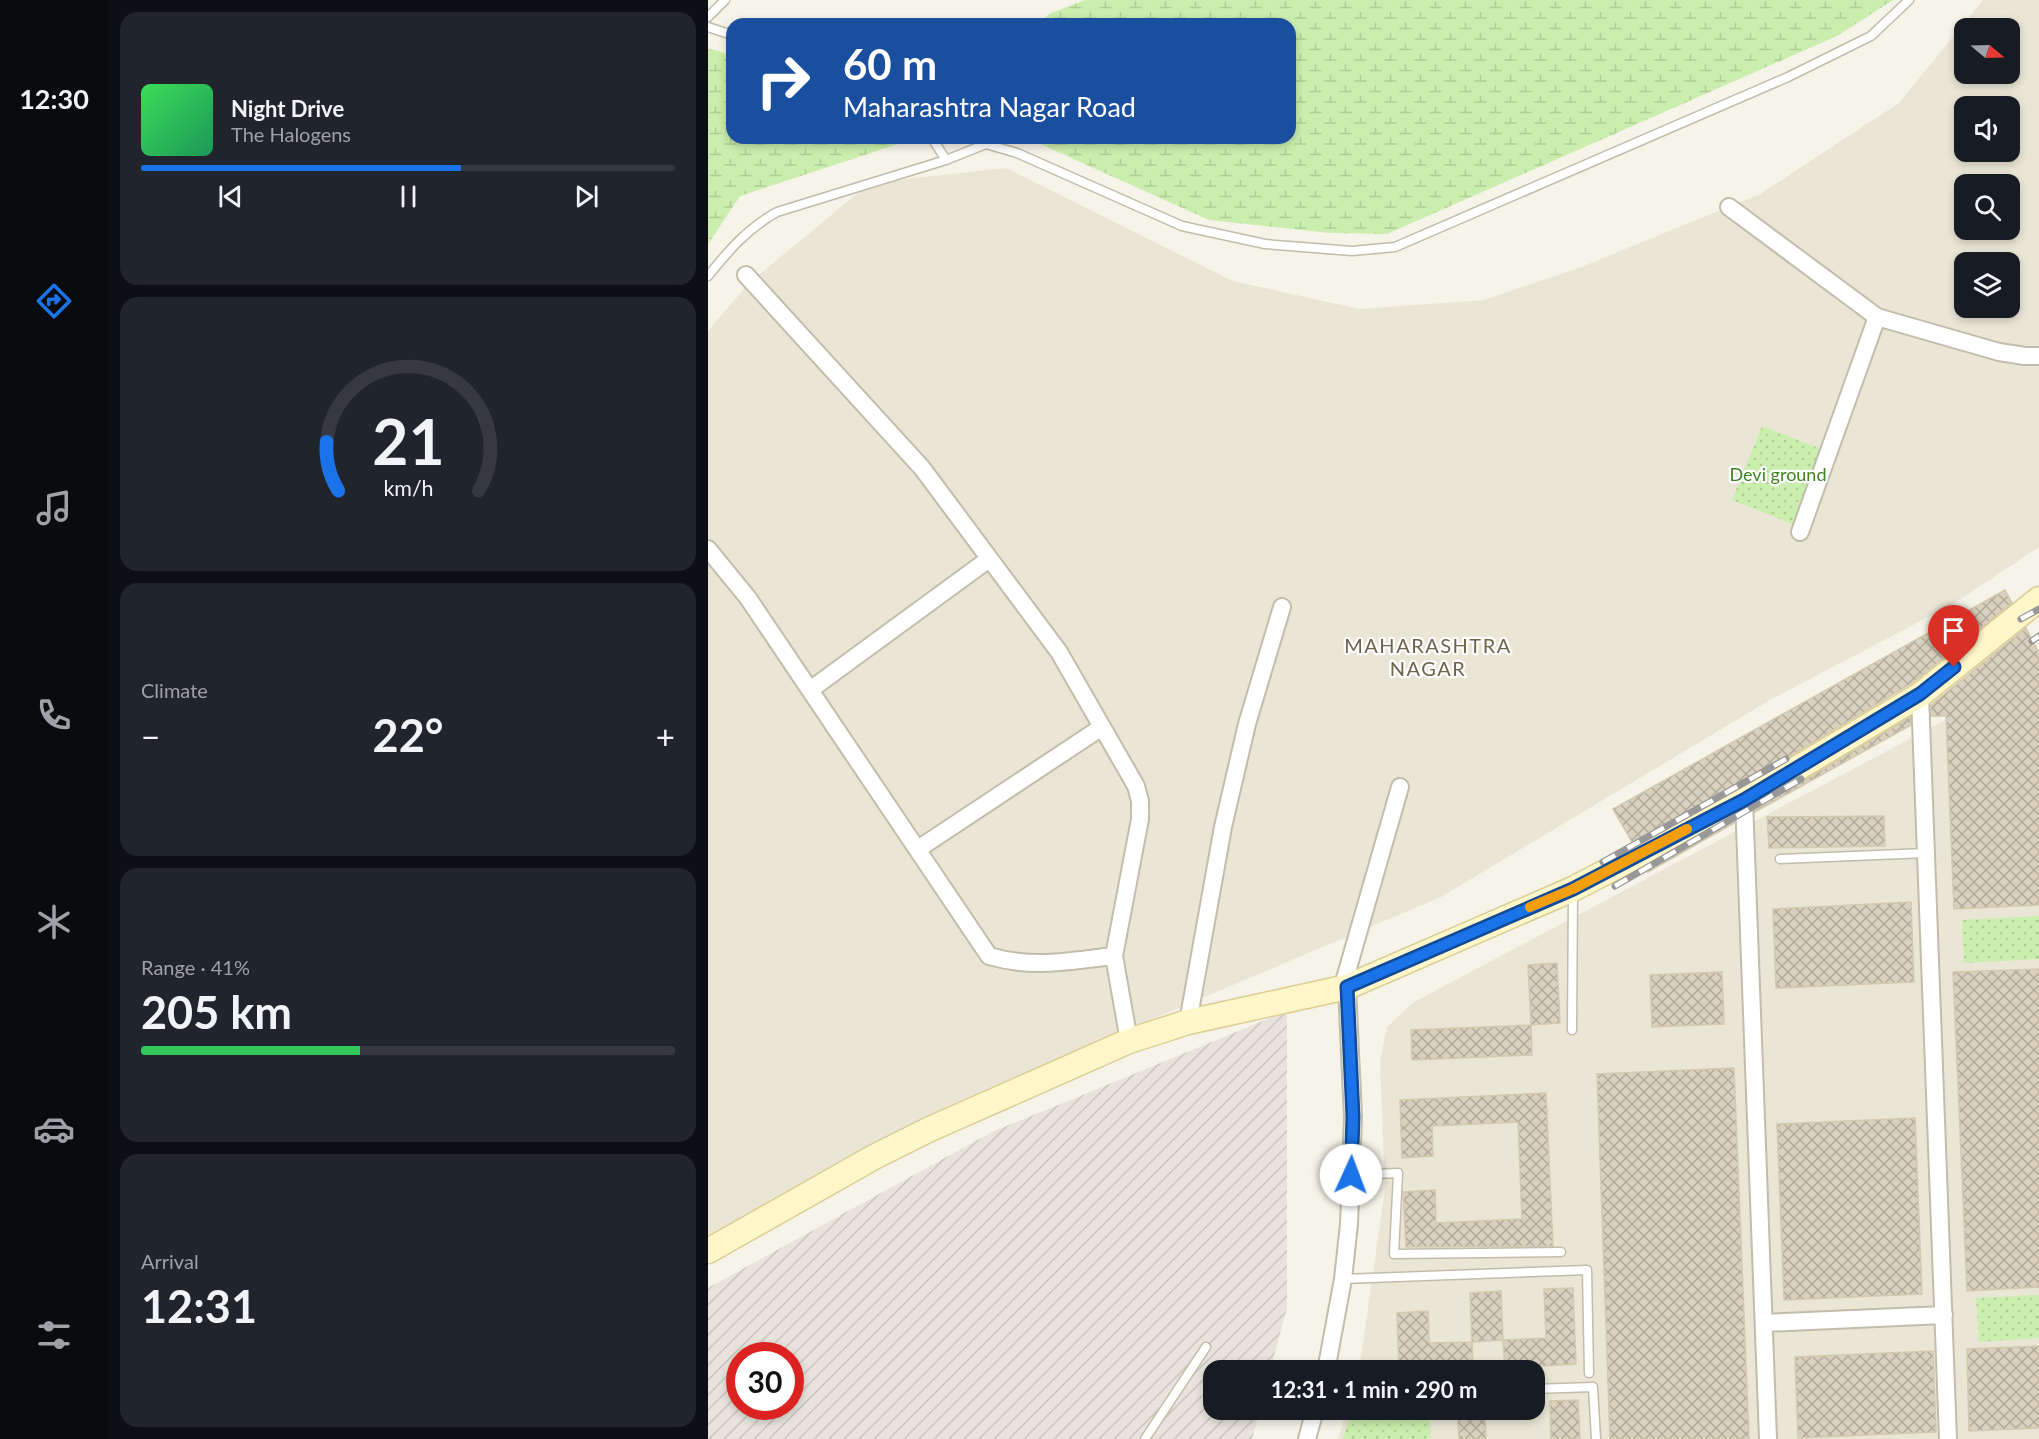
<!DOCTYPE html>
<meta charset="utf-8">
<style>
:root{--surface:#171b24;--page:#20242c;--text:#f1f3f6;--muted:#9ea1a6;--line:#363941;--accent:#1a73e8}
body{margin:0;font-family:Lato,sans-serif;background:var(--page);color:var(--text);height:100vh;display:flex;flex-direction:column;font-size:22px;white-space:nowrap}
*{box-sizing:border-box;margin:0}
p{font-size:20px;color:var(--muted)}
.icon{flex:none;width:33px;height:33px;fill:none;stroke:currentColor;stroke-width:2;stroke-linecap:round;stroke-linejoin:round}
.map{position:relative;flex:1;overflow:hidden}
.side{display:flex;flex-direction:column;gap:12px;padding:12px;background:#0d0f14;width:600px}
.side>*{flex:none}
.guide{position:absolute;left:18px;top:18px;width:570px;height:126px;border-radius:18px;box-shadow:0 3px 9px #0003;background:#1a4fa0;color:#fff;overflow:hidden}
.needle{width:39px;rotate:109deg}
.controls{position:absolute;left:1246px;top:18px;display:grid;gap:12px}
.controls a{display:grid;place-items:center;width:66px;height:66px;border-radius:12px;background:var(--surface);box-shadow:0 3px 9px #0003;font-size:30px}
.speed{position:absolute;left:18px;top:1342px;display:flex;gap:12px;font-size:30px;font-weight:700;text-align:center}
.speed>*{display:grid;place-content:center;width:78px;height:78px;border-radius:50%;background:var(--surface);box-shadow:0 3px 9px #0003;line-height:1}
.speed .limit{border:9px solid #d22;background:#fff;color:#111}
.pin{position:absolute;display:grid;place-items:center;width:51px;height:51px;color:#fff;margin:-62px -26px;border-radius:50% 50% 50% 0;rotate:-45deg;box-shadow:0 0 6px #0007}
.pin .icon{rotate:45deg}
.me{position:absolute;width:66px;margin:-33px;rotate:2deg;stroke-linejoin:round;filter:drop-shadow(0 0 4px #0008)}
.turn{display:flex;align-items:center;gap:21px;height:126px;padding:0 18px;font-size:27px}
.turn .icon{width:78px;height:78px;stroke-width:2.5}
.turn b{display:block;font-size:42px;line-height:51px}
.big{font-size:45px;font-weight:700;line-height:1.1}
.side .tile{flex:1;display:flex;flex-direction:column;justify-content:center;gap:9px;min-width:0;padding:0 21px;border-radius:18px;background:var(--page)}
.side .dial{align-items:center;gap:0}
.dial svg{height:156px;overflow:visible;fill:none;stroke:var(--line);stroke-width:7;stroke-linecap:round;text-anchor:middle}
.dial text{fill:var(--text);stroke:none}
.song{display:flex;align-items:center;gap:18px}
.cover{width:72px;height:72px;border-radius:9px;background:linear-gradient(135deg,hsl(130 70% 55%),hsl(150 70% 35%))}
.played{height:6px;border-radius:3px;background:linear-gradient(90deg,var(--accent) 60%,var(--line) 60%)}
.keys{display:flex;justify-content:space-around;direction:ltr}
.heat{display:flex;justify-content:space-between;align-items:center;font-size:33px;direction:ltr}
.charge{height:9px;border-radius:4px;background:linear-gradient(90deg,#34c759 41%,var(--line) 0)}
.trip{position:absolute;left:495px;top:1360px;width:342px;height:60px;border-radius:18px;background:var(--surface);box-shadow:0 3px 9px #0003;font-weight:700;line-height:60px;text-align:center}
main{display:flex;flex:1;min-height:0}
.tabs{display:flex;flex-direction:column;width:108px;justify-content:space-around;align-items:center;background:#090b0e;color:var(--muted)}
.tabs .icon{width:42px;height:42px}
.tabs .on{color:var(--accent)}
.tabs b{font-size:27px;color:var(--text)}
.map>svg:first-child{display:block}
</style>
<main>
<nav class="tabs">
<b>12:30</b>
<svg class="icon on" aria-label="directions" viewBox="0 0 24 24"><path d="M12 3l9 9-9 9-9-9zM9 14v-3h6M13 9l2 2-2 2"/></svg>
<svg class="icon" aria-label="music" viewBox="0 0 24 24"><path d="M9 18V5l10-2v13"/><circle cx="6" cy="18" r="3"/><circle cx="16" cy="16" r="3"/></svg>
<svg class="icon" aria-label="phone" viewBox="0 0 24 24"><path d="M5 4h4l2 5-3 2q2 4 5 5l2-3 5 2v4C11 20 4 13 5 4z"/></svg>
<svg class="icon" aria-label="climate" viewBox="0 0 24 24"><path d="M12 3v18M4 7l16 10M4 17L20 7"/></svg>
<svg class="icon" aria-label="car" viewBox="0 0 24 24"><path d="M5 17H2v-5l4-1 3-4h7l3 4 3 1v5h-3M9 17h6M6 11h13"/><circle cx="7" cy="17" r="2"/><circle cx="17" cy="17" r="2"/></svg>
<svg class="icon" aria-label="filters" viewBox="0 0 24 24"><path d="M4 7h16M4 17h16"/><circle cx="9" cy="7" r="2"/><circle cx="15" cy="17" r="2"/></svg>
</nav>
<section class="side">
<div class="tile">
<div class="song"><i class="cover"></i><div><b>Night Drive</b><p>The Halogens</p></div></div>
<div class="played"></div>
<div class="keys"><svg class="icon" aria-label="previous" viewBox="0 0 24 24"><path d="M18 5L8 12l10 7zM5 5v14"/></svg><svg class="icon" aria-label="pause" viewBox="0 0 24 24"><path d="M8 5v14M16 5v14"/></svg><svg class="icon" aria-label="next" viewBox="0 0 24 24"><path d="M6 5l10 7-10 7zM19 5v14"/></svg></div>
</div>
<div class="tile dial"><svg viewBox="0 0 100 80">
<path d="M14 69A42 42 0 1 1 86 69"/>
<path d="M14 69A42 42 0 0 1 8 44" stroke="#1a73e8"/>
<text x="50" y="56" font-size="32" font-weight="700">21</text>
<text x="50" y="72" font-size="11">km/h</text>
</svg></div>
<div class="tile"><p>Climate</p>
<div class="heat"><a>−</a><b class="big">22°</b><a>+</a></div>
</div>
<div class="tile"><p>Range · 41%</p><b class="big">205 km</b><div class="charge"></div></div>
<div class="tile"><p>Arrival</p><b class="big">12:31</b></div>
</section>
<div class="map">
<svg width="1331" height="1439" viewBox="0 0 1331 1439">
<defs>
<pattern id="industrial-furrows" width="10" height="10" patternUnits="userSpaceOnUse" patternTransform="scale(1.5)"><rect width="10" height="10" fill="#e8e4dd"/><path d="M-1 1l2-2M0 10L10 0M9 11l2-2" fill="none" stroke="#c8c5be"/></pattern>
<pattern id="wetland-marsh" width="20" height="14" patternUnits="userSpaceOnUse" patternTransform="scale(1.5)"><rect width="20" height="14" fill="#caeead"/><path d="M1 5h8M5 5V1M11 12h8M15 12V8" fill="none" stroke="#afcd95"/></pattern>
<pattern id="park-dots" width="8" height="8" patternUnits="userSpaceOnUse" patternTransform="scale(1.5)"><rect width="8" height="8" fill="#caeead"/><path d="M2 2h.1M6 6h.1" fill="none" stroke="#afcd95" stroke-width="1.8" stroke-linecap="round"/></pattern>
<pattern id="building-cross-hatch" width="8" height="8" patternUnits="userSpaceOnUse" patternTransform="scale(1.5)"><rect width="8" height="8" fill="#d9d0bd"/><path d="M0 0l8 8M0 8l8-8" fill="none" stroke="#b2aa9a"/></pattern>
</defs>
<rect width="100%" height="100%" fill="#f6f3e8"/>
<path fill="#eae6d6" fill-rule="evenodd" d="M1275,0h56v547l-86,57 -183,96 -329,197 -293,124 -440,229v-919l41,-48 121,-100 136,-15 227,113 127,28 124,-9 95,-32 181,-74 139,-91zM1257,28h45v46h-45zM1257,106h45v46h-45zM1257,184h45v46h-45zM1257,262h45v46h-45z
M1331,714v725h-701l9,-29h187v-39h-175l26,-182 -5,-128 7,-34 27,-25 539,-286z"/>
<path fill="url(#industrial-furrows)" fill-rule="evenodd" d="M579,1011v297l-17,63h-56v39h46l-8,29h-544v-151l284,-156zM32,1356h50v51h-50z"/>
<path fill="url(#wetland-marsh)" d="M377,0h808l-56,36 -450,198 -57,-1 -121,-13 -182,-82h263v-114h-253l14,-11z
M0,49l11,2 13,6v81h184l-176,58 -32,48z"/>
<path fill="url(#park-dots)" d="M1054,426l62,24 -29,75 -63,-25z
M1331,916v43l-75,4 -2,-43z
M1331,1295v43l-60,4 -3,-44z
M644,1410h67l10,3 2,26h-88z"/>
<path fill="url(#building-cross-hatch)" stroke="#d4c9af" stroke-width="1.5" d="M1297,590l7,13 -100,80 -175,105 -105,54 -19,-33z
M1318,628l13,25v252l-85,4 -8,-193h-15v-11z
M1202,717l1,8 -156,87v-2z
M1176,816l1,30 -116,2 -2,-31z
M1026,821v2l-86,49 -3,-5z
M1203,902l3,80 -138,6 -3,-79z
M849,963l3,60 -29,2 -3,-60z
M1331,969v318l-72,4 -14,-319z
M1014,972l2,52 -72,3 -2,-52z
M823,1025l1,30 -120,5 -1,-30z
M1026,1068l15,371h-139l-13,-365z
M838,1093l7,153 -147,1 -3,-55 32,-2 1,33 86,-4 -4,-97 -86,4 1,30 -31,2 -2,-58z
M1207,1118l7,176 -138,6 -7,-176z
M865,1288l3,76 -71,4 -2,-28 43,-2 -2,-49z
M793,1291l2,49 -31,2 -2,-49z
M720,1311l1,32 43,-1 1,27 -74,2 -2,-58z
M1331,1346v82l-70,3 -2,-82z
M1225,1351l3,81 -138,6 -3,-81z
M870,1400l2,39h-29l-1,-38z
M749,1410h28l1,29h-27z"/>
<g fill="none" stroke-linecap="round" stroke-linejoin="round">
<g stroke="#c2bcaa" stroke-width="11">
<path id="lane" d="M0,17l17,-17
M0,27l24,8
M224,138l14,22
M0,276c21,-26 40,-48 69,-64l169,-52 40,-16 31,9 165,73 83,18 87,7 43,-4 393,-170 83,-41 38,-36
M1072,859l146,-6
M864,1030l1,-138
M643,1175l47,-2 -4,81 167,-2
M635,1279l244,-9 2,103
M620,1366l16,5
M826,1389l59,-2 3,52
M437,1439l61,-92"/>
</g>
<g stroke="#c2bcaa" stroke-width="20">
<path id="street" d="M1021,207l148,110 122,35 26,4h14
M38,275l176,193 137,184 77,134 4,15v18l-26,137 15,85
M1092,532l77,-215
M0,549l40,49 241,358c45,13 79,5 125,0
M102,690l179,-131
M1212,695l28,744
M1036,800l24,639
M210,849l184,-122
M634,989l58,-202
M480,1022l35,-195 24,-103 35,-117
M1056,1323l180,-8
M618,1371l17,-92 6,-55 4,-107 -6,-130
M599,1439l8,-29"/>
</g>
<g stroke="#dace94" stroke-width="27">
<path id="secondary" d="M0,1251l166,-94 54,-27 201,-89 59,-19 159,-35 226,-98 171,-89 176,-105 119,-96"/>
</g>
<use href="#lane" stroke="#fff" stroke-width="8"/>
<use href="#street" stroke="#fff" stroke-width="16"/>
<use href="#secondary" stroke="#fff7c9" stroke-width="24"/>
<g stroke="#989898" stroke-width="7">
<path id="rail" d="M1313,619l18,-10
M1324,641l7,-5
M895,862l183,-103
M907,886l186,-107"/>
</g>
<use href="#rail" stroke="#fff" stroke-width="4.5" stroke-dasharray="14" stroke-linecap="butt"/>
</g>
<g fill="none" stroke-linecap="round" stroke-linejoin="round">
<g stroke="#114b97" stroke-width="15">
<path id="route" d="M643,1175l2,-58 -6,-130 226,-98 171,-89 176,-106 34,-27"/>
</g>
<use href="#route" stroke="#1a73e8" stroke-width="10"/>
<path stroke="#f59e0b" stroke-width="10" d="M822,907l43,-18 114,-60"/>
</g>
<g text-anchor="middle" stroke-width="4.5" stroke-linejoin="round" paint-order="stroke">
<g font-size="18" fill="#3d8322" stroke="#fff">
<text x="1070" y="481">Devi ground</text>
</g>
<g font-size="20" letter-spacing="1.5" fill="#6e644c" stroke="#fff">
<text x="720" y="653">MAHARASHTRA<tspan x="720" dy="23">NAGAR</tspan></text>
</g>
</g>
</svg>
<div class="controls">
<a><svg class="needle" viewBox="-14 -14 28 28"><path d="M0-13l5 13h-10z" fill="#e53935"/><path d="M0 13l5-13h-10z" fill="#9ea1a6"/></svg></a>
<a><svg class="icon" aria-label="sound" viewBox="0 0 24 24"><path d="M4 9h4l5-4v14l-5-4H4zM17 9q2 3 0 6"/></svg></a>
<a><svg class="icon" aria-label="search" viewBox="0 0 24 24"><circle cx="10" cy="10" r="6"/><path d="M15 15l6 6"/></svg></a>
<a><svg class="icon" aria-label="layers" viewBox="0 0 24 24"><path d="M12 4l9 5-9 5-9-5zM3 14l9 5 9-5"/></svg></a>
</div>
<div class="speed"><div class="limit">30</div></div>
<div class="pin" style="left:1246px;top:667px;background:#d93025"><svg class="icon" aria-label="arrive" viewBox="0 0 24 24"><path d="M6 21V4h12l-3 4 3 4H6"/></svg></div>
<svg class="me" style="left:643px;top:1175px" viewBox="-20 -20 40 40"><circle r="19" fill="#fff"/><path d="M0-13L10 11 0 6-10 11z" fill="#1a73e8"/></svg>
<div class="trip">12:31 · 1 min · 290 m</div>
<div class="guide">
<div class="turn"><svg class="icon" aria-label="right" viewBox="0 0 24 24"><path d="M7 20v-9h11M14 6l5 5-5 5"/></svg><div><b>60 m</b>Maharashtra Nagar Road</div></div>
</div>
</div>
</main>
